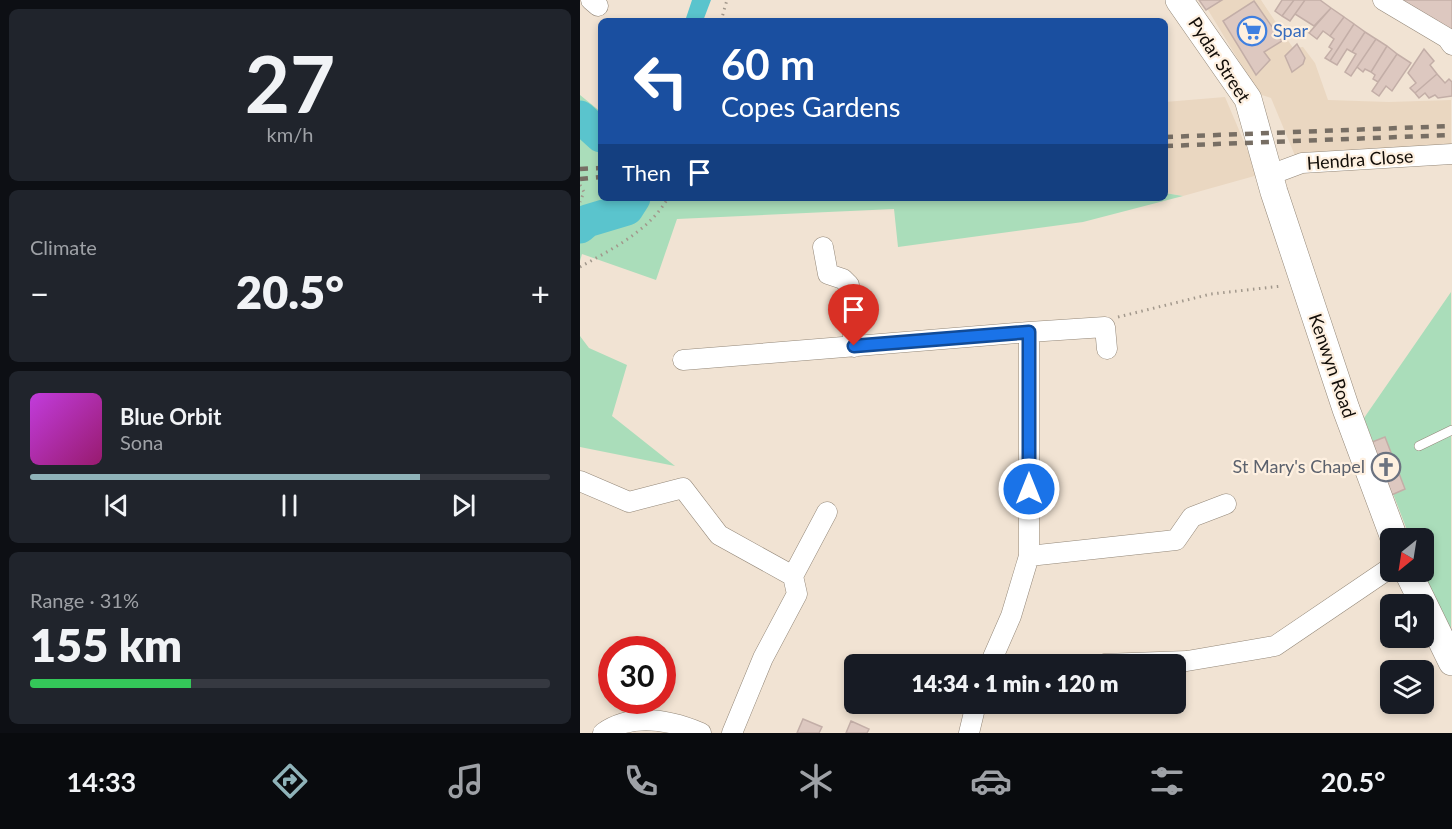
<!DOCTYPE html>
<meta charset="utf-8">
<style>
:root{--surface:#171b24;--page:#20242c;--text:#f1f3f6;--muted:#9ea1a6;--line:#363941;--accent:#8fb3b9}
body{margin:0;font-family:Lato,sans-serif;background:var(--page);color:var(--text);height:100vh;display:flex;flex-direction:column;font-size:22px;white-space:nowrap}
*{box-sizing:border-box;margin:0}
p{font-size:20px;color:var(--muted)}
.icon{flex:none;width:33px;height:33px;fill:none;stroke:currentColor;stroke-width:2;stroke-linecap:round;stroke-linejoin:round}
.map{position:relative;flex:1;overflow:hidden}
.panel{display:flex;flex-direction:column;gap:9px;padding:9px;background:#0d0f14;width:580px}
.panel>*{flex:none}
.guide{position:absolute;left:18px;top:18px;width:570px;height:183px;border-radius:9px;box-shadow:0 3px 9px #0003;background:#1a4fa0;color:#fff;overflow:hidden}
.needle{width:39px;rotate:210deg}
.buttons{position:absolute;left:800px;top:528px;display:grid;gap:12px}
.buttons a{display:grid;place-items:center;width:54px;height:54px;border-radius:9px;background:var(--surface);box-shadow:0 3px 9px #0003;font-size:30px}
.speed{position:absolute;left:18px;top:636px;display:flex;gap:12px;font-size:30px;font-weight:700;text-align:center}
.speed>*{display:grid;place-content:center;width:78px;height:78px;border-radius:50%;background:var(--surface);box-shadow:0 3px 9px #0003;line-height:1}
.speed .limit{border:9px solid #d22;background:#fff;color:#111}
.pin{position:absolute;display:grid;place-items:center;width:51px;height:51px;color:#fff;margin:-62px -26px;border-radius:50% 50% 50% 0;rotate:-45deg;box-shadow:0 0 6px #0007}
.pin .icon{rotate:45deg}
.me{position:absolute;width:66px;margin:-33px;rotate:0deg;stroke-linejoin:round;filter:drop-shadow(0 0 4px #0008)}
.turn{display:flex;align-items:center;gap:21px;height:126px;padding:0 24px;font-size:27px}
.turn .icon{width:78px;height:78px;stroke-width:2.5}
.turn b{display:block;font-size:42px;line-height:51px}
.then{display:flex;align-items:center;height:57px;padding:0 24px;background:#0003;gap:12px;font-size:22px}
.big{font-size:45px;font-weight:800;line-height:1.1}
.panel .widget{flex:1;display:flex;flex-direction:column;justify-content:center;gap:9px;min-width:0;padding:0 21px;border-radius:9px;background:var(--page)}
.panel .dial{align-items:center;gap:0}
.dial b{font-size:78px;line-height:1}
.song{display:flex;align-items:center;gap:18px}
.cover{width:72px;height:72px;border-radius:9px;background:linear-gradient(135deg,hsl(290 70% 55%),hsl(320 70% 35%))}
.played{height:6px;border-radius:3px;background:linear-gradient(90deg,var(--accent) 75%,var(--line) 75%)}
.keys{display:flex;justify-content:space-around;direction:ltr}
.heat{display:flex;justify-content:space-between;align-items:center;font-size:33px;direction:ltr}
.charge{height:9px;border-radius:4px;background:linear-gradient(90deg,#34c759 31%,var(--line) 0)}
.trip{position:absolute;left:264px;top:654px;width:342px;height:60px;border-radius:9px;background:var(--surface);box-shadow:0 3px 9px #0003;font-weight:800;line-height:60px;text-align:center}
.menu{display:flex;height:96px;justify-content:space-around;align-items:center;background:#090b0e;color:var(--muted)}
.menu .icon{width:42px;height:42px}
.menu .selected{color:var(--accent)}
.menu b{font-size:27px;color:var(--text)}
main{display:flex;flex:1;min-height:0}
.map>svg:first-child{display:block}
</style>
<main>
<section class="panel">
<div class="widget dial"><b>27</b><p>km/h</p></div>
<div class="widget"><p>Climate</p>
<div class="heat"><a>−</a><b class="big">20.5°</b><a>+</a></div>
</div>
<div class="widget">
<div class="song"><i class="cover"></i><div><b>Blue Orbit</b><p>Sona</p></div></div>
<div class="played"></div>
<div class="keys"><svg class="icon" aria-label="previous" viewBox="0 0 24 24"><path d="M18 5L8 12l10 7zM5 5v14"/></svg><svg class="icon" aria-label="pause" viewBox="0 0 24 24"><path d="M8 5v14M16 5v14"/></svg><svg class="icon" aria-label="next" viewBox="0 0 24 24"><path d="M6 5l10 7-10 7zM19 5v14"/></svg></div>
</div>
<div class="widget"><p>Range · 31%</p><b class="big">155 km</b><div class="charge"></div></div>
</section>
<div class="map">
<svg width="872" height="733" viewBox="0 0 872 733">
<rect width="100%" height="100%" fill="#f1e3d3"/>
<path fill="#ead7c1" d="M622,0h59l32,48 10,-1 12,16 13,37 61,2 62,-2v50l-155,8 -25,-60 -12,-4z
M645,97l33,78 -75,21 -18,-3v-91z"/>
<path fill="#aaddba" d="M0,95l21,17v86h23l-10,8 -19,3 38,8 12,-19h520v-5l18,3 -100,26 -185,25 -4,-38 -217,10 -21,61 -74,-26 -2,7z
M871,292v355l-28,-75v-34h-13l-46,-120z
M0,336l9,12 38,17 -15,51 63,50 -95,-19z"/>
<path fill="#5ac4cd" d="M112,0h19l-8,21h-18z
M44,198h21l-12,19 -46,4 8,-12 19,-3z"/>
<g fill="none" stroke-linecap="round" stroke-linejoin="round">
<path stroke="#5ac4cd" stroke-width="33" d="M0,117l21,19
M0,227l7,-6 40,-12 7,-11"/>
</g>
<path fill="#ddc8c0" stroke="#c3aea7" stroke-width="1.5" d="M619,0h23l-16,10z
M702,0h12l-12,16 -7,-5z
M714,0h11l-15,21 -8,-5z
M725,0h15l11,8 -17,18 -19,-12z
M818,0h54v30z
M674,1l28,40 -18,11 6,8 -14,15 -33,-54z
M751,8l13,9 -14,19 -7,-5 -6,8 -8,-6z
M764,17l10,7 -24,37 -5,-3 7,-9 -3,-2 5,-8 -4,-3z
M774,24l11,8 -13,20 -5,-3 -10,16 -7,-4z
M785,32l11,7 -25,37 -6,-4 11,-18 -4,-2z
M796,39l11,7 -16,26 -6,-3 -2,3 -6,-5z
M717,44l8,14 -2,6 -11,8 -7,-16z
M807,46l10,8 -19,28 -5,-3 2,-4 -4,-3z
M844,49l10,12 -4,4 7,9 -22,19 -5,-5 6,-5 -8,-10z
M817,54l14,9 -19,28 -6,-5 -7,10 -7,-5z
M857,74l8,9 4,-4 3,3v14l-14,2 -3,-3 -6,3 -4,-5 -6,5 -4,-5z
M805,437l20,52 -18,8 -20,-53z
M223,719l19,8 -3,6h-22z
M271,721l18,8 -2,4h-21z"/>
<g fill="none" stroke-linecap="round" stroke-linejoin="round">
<g stroke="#938778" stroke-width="10">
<path id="service" d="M839,446l33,-16"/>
</g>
<g stroke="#938778" stroke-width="21">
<path id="minor" d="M11,0l7,6
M803,0l64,38 5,7
M690,175l32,-12 150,-9
M243,247l5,27 15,5 6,6 5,62
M449,332l76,-5 2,22
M103,360l346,-28v224l-18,60 -21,48
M0,481l49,21 54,-14 36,47 74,41
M449,556l147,-16 16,-23 34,-13
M524,664l83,-3 88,-15 115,-78
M23,733c30,-21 67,-13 98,0
M152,733l31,-75 34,-64 -4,-18 34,-64
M389,733l7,-29"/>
</g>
<g stroke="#938778" stroke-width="28">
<path id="secondary" d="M599,0l69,99 26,93 72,217 48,129
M828,572l44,90"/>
</g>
<path stroke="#a2988c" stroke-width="3" stroke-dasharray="1.5 4.5" stroke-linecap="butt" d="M141,21l6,-21
M0,185l4,7 -4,10
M0,267c32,-18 69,-36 88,-69
M538,317l93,-23 71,-8"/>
<use href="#service" stroke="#fff" stroke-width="9"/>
<use href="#minor" stroke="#fff" stroke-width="20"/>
<use href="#secondary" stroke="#fff" stroke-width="27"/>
<path stroke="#776e64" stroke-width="4.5" stroke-dasharray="8 8" stroke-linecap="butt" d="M585,137l287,-11
M585,146l287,-11
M0,169l21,-1
M0,179l21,-2"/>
</g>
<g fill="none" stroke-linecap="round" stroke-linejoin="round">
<g stroke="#114b97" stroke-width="15">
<path id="route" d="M274,346l175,-14v157"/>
</g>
<use href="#route" stroke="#1a73e8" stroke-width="10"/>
</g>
<defs>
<g id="supermarket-ring" transform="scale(1.5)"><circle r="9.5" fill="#fef0e0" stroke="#3f7fe0" stroke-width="1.5"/><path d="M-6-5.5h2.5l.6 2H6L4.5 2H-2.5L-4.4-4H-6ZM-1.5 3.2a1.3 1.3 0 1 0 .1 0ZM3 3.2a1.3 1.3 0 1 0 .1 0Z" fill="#3f7fe0"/></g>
<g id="church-ring" transform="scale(1.5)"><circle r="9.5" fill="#fef0e0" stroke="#6b7280" stroke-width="1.5"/><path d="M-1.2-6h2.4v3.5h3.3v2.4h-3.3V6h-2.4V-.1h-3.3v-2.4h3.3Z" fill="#6b7280"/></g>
</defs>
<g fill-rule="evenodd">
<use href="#supermarket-ring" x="672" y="31"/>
<use href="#church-ring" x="806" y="467"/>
</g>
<g text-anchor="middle" stroke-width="4.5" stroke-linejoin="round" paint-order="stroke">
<g font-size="18" fill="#366cbe" stroke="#fef0e0" text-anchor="start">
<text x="693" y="37">Spar</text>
</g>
<g font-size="18" fill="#130e09" stroke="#fef0e0">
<text transform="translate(639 60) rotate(57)" y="6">Pydar Street</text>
<text transform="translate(780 160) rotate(-4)" y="6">Hendra Close</text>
<text transform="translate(752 366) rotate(71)" y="6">Kenwyn Road</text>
</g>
<g font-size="18" fill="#5b616d" stroke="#fef0e0" text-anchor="end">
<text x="785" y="473">St Mary's Chapel</text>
</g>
</g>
</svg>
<div class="buttons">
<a><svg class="needle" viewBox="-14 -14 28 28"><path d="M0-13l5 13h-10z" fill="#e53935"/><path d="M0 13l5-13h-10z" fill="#9ea1a6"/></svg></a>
<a><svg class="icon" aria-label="sound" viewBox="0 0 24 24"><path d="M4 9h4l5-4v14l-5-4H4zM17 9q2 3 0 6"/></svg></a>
<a><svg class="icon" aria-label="layers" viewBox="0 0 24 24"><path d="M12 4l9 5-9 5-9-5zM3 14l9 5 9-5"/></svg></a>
</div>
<div class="speed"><div class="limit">30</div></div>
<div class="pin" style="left:274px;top:346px;background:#d93025"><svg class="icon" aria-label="arrive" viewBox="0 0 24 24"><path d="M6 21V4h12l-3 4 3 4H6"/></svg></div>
<svg class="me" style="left:449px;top:489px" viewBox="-20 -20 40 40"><circle r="17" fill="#1a73e8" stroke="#fff" stroke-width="3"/><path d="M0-11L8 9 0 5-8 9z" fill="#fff"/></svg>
<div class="trip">14:34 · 1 min · 120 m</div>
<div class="guide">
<div class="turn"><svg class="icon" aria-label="left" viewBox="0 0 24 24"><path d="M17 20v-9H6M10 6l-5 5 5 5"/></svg><div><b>60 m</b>Copes Gardens</div></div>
<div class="then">Then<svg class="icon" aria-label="arrive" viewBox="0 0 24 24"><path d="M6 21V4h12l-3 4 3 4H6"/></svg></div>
</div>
</div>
</main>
<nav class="menu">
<b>14:33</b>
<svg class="icon selected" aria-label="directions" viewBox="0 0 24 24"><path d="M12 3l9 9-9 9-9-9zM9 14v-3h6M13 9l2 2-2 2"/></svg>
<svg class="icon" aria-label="music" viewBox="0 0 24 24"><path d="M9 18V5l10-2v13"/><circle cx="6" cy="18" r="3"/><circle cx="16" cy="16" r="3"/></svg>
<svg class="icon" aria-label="phone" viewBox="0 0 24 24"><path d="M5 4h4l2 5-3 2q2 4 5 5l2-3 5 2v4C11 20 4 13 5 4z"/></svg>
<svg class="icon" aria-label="climate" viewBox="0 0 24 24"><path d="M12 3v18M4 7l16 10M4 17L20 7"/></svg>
<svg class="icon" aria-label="car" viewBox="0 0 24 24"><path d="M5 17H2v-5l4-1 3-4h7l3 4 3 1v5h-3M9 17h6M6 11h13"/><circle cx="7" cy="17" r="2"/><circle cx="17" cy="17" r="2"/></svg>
<svg class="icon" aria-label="filters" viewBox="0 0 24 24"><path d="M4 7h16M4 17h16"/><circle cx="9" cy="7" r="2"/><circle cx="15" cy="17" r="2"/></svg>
<b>20.5°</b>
</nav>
